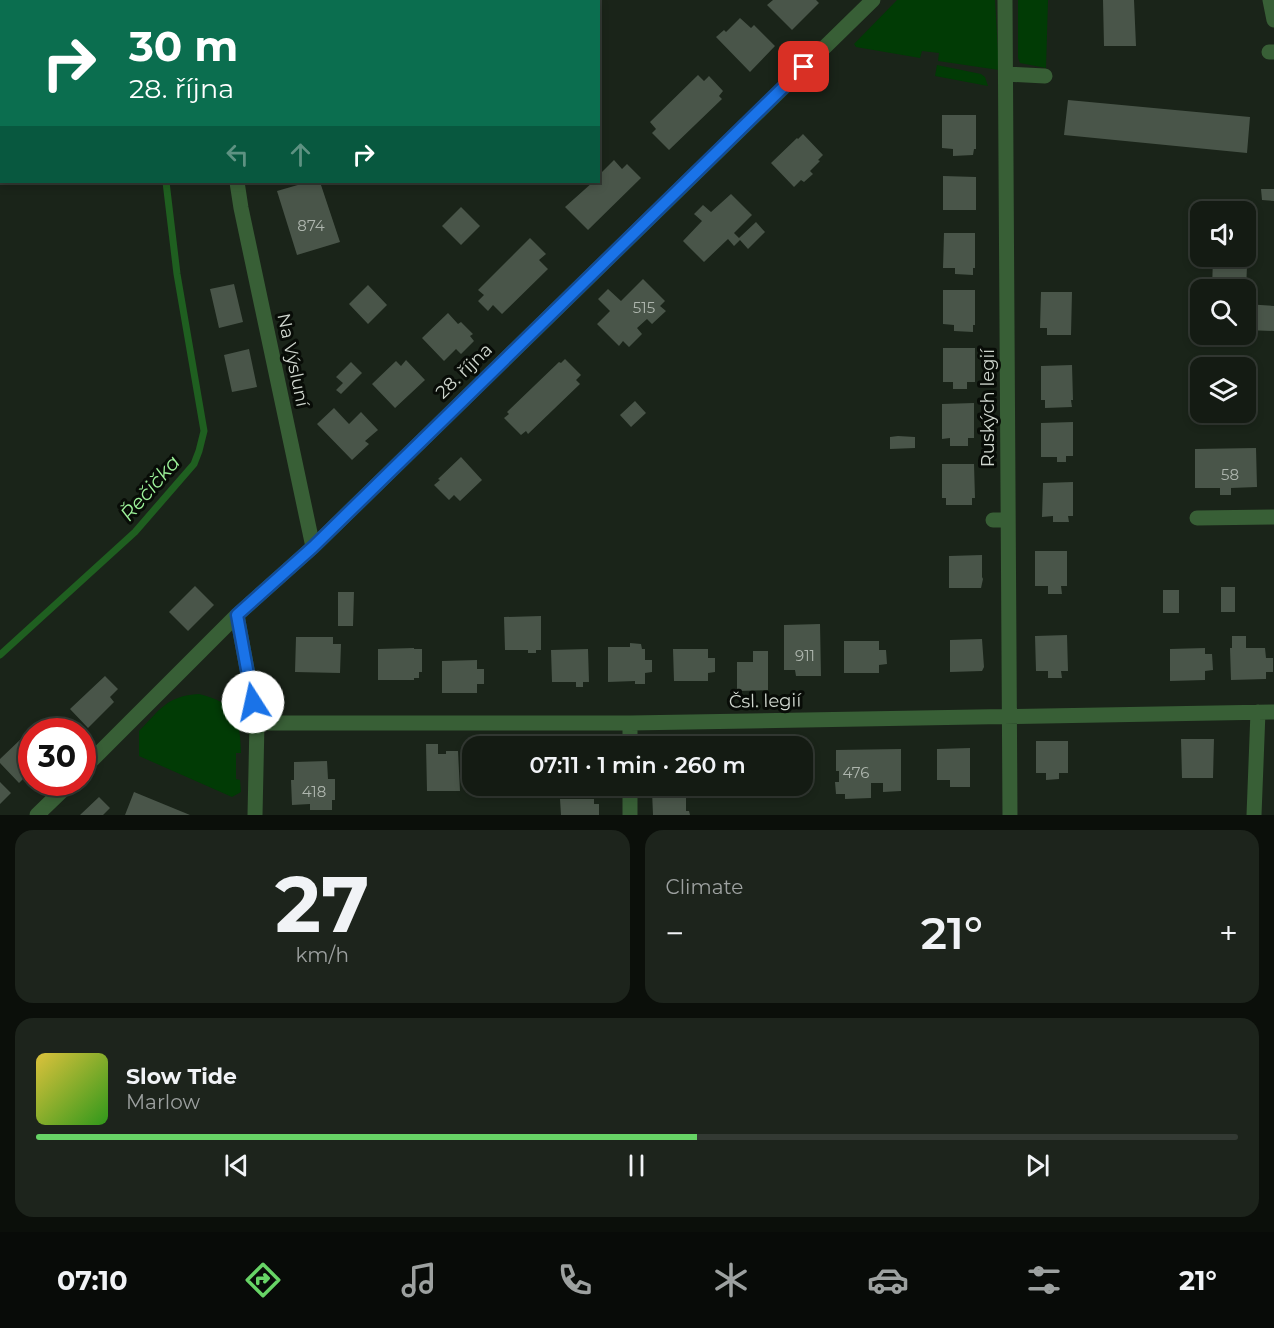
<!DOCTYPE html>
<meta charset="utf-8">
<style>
:root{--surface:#141b13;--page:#1d241c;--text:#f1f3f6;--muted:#9da1a0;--line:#333933;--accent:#67d466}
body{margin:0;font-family:Montserrat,sans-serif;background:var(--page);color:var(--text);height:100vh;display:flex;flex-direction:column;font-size:22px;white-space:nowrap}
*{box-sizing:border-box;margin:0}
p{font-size:20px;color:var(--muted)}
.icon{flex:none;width:33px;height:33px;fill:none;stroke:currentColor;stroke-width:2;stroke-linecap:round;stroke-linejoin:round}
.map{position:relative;height:815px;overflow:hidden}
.panel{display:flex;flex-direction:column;gap:15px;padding:15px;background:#0b0f0a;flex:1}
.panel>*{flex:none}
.top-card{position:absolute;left:0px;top:0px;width:600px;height:183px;box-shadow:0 3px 9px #0003,0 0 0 2px var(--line);background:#0b6e4f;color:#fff;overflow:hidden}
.fabs{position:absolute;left:1190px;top:201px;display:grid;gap:12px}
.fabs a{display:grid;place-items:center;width:66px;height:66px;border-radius:12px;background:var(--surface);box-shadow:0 3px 9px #0003,0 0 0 2px var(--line);font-size:30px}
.speed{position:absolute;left:18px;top:718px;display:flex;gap:12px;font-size:30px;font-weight:700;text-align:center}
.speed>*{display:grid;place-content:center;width:78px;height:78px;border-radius:50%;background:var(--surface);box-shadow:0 3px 9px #0003,0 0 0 2px var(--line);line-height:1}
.speed .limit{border:9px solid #d22;background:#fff;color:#111}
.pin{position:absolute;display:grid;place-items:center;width:51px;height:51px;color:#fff;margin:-26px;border-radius:12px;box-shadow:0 3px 9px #0006}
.me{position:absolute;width:66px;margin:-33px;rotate:350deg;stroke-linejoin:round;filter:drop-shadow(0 0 4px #0008)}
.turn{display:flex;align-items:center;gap:21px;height:126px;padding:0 30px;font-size:27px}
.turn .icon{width:78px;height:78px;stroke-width:2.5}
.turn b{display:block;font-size:42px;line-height:51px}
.lanes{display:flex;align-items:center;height:57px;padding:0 30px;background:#0003;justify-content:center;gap:30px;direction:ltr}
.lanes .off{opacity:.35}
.big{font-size:45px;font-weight:600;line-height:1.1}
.panel .tile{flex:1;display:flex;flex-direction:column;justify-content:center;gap:9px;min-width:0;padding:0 21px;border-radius:18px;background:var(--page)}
.panel .dial{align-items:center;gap:0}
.dial b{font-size:78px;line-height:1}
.song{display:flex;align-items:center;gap:18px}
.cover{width:72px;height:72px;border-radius:9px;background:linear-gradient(135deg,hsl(50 70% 55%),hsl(110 70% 35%))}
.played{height:6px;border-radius:3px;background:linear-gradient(90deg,var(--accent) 55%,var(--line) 55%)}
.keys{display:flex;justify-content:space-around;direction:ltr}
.heat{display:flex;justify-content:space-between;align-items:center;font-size:33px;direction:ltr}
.panel .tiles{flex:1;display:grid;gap:15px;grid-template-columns:1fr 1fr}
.tile:last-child{grid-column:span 2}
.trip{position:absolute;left:462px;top:736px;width:351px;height:60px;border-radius:18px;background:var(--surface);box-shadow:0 3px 9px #0003,0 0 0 2px var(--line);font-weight:600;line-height:60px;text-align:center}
.menu{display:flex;height:96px;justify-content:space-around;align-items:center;background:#080b08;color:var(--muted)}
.menu .icon{width:42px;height:42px}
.menu .selected{color:var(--accent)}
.menu b{font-size:27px;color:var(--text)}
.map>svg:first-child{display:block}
</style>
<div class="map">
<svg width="1274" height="815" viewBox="0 0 1274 815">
<rect width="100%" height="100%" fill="#1a2419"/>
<path fill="#013b05" d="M897,0h98l4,70 -61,-9 1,-8 -17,-2 -2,7 -64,-11 -2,-3z
M1018,0h30l-2,68 -26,-5 -2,-5z
M937,65l44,9 4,3 3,9 -53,-10z
M199,694c37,9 41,24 42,59h-5v26l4,1 1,12 -9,5 -93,-41v-25c21,-21 27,-35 60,-37z"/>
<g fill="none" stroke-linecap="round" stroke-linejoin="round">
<path stroke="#1f5f20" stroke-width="7" d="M119,0l1,2
M0,655l135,-123 59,-68 5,-13 5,-20 -27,-157 -11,-92"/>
</g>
<path fill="#495549" d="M773,0h43l3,3 -27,27 -25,-25z
M1103,0h31l2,46h-32z
M740,18l11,10 3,-3 21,21 -25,26 -34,-35 8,-7 2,2z
M698,75l6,6 5,-5 14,15 -4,5 3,3 -53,51 -17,-17 4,-4 -6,-7z
M1068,100l182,17 -3,36 -183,-18z
M942,115h34v34h-2l-1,6 -20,1v-7l-11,-1z
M803,134l20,21 -5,5 2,1 -10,10 3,3 -9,8 -3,-2 -7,7 -23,-24 26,-25 1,1z
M614,160l8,9 5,-5 14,14 -53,52 -23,-23 28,-25h5v-6z
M943,176l33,1v33h-33z
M308,182h12l20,60 -43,13 -20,-64z
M1261,189h13v12l-12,-1z
M731,194l21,21 -18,18 5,5 17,-16 9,10 -17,17 -8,-9 -6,6 -6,-7 -24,23 -21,-21 19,-20 -8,-7 9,-9 8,7z
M461,207l19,19 -19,19 -19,-19z
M944,233h31v35h-2v7l-18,-1v-6h-12z
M530,238l16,16 -7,6 9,9 -46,45 -9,-9 -5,6 -10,-10 6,-6 -6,-5z
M1245,242h3l-2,48h-34l1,-34h32z
M643,279l22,22 -5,5 6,5 -14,13 -5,-5 -10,9 5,6 -13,13 -6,-6 -4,5 -22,-22 13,-13 -12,-12 10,-10 13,12z
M234,284l9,38 -24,6 -9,-39z
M368,285l19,20 -19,19 -19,-20z
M943,290h32v35h-2v7l-19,-1v-6l-11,-1z
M1041,292h31l-1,43h-24v-7h-7z
M1245,304l29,2v25l-29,-1z
M448,313l10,11 3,-2 12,12 -3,2 4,5 -13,13 -5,-5 -12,12 -22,-23z
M943,348h32v34h-8v7h-14v-7h-10z
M249,349l8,38 -25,5 -8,-37z
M565,359l16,16 -5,5 4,4 -52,50 -2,-3 -5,4 -17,-17 5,-4 -2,-2 52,-50 2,1z
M406,360l19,20 -30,28 -23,-24 24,-23 5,5z
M351,362l11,11 -21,21 -5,-4 7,-7 -7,-6z
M1072,365l1,35h-2l1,7 -27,1v-8h-4v-34z
M635,401l11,12 -15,14 -11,-12z
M974,403v35h-6v8h-18v-8l-8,1v-35z
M334,408l15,16 12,-12 17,18 -13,11 4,3 -17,16 -35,-36z
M1073,422v34h-7v6h-9v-5h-16v-34z
M898,436l17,1v11l-25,1v-12z
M1256,448l1,39 -26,1v7h-11v-7h-25v-39z
M461,457l21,23 -22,21 -6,-6 -5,5 -15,-15 6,-5 -2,-1z
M942,464h32l1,34h-3v7h-26v-7h-4z
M1073,482v34h-5l1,6h-16v-6l-11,1 1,-34z
M1035,551h32v35h-6l1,8h-14v-8h-13z
M982,555v22l1,2 -2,9h-32v-32z
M195,586l19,19 -26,26 -19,-19z
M1221,587h14v25h-14z
M1163,590h16v23h-16z
M338,592h16l-1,34h-15z
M541,616v34h-5v3h-8v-3h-23l-1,-33z
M820,624l1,52h-25l-1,-6h-11v-45z
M1067,635l1,36h-7l1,7h-14v-7h-12l-1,-35z
M1232,636h14v12h19l1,10h7v14h-7v7l-35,1 -1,-32h2z
M296,637h37v7h8l-1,29 -45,-1z
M982,639l2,28 -2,4 -32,1v-32z
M844,641h35v9h7l1,14 -8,1v8h-35z
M630,643l11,1 1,5h3v11h7v12l-7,1v11h-10v-3l-27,1v-35h22z
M414,648v1h8v23h-3v6h-5v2h-36v-31z
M1205,648v6h7l1,16 -8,1v9l-35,1v-32z
M588,649l1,33h-6v5h-7v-5h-24l-1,-32z
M673,649h35v9h7v14l-7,1v8h-34z
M753,651h15v39l-31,1v-29h16z
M477,660v9h7v15h-7v9h-35v-32z
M105,676l13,13 -8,8 4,5 -26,26 -18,-19z
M22,738l10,9v5l-12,12 9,9 -10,10 -19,-20v-4z
M1181,739h33l-1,39h-31z
M471,740h13v7h-13z
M1036,741h32v32h-9v6l-13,1v-7h-10z
M426,744h12v10h8v-3h12l2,40h-33z
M970,748v39h-20v-7h-13v-31z
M901,749v42l-18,1v-9h-12v15l-26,1v-5h-9l-1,-12h4v-11h-3v-21z
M327,761l1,18h7v21h-3v10h-22v-6l-18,1 -1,-25h3v-18z
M0,782l11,11 -11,11z
M651,786h61v5h-26v20h3l1,4h-37l-1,-24h-1z
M134,792l56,23h-65z
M99,797l11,11 -7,7h-23z
M560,799h34v5h5v11h-38z"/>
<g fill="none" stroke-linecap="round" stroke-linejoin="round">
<path stroke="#385f36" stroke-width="15" d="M1005,0l5,815
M1270,0l4,20
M271,2l1,-2
M1269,52h5
M1006,74l39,2
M237,182l4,26 72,339
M1197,518l77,-1
M993,520h15
M237,615l20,108 -2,92
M257,723h373l644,-11
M630,747v-24
M82,770l155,-155 76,-68 560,-547
M37,815l33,-32
M630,815v-29
M1254,815l4,-103"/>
</g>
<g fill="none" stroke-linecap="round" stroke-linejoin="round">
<g stroke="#114b97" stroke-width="15">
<path id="route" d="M253,702l-16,-87 76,-68 491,-480"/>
</g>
<use href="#route" stroke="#1a73e8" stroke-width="10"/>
</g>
<g text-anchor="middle" stroke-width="6" stroke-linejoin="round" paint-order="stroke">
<g font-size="15" fill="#aeb6ae">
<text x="311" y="231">874</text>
<text x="644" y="313">515</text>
<text x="1230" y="480">58</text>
<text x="805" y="661">911</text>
<text x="856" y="778">476</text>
<text x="314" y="797">418</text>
</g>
<g font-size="18" fill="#d0d7cf" stroke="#080c07">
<text transform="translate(293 360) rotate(78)" y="6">Na Výsluní</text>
<text transform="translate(464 371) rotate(-44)" y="6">28. října</text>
<text transform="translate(988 408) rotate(-90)" y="6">Ruských legií</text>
<text transform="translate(765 701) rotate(-1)" y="6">Čsl. legií</text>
</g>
<g font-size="20" font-style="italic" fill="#9df39a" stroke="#080c07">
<text transform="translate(150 488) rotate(-49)" y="7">Řečička</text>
</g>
</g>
</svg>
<div class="fabs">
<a><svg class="icon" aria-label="sound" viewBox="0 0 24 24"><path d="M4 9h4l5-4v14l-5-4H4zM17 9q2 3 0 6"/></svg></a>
<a><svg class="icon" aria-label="search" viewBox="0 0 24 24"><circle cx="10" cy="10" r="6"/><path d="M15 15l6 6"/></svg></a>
<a><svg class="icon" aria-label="layers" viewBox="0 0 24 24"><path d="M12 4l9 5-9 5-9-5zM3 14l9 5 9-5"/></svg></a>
</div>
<div class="speed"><div class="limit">30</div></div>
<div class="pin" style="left:804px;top:67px;background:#d93025"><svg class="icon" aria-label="arrive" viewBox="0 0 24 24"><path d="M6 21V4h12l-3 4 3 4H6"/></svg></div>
<svg class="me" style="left:253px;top:702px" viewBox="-20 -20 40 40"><circle r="19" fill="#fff"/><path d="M0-13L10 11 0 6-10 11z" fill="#1a73e8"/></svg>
<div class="trip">07:11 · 1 min · 260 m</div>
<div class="top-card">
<div class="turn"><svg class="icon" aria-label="right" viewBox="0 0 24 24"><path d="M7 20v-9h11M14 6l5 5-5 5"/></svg><div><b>30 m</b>28. října</div></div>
<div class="lanes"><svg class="icon off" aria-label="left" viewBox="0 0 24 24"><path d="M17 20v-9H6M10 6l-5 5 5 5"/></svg><svg class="icon off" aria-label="ahead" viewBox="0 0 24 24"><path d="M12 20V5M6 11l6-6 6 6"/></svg><svg class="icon" aria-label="right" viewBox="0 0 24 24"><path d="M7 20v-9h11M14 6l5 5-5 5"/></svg></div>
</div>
</div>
<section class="panel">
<div class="tiles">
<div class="tile dial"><b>27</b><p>km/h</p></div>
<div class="tile"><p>Climate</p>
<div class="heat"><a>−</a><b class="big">21°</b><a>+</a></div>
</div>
<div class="tile">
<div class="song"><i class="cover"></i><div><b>Slow Tide</b><p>Marlow</p></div></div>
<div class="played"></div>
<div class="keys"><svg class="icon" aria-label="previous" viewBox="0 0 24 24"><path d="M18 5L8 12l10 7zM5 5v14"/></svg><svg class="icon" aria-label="pause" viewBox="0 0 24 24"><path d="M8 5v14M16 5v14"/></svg><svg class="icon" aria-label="next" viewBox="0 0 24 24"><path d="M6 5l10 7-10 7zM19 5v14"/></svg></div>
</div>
</div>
</section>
<nav class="menu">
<b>07:10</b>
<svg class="icon selected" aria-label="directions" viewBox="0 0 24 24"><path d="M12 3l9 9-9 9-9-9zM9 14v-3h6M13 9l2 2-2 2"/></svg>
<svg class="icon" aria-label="music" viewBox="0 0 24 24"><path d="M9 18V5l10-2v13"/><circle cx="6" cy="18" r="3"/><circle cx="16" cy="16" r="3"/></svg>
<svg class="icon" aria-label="phone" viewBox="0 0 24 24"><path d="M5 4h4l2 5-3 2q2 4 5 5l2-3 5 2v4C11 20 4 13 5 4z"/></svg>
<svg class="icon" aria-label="climate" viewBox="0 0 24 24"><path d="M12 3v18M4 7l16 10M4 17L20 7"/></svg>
<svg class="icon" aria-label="car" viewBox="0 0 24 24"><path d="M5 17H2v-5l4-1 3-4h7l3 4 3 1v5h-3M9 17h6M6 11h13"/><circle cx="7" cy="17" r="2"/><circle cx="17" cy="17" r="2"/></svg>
<svg class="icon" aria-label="filters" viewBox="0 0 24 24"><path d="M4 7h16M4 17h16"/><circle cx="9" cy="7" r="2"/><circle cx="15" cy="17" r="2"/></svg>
<b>21°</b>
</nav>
